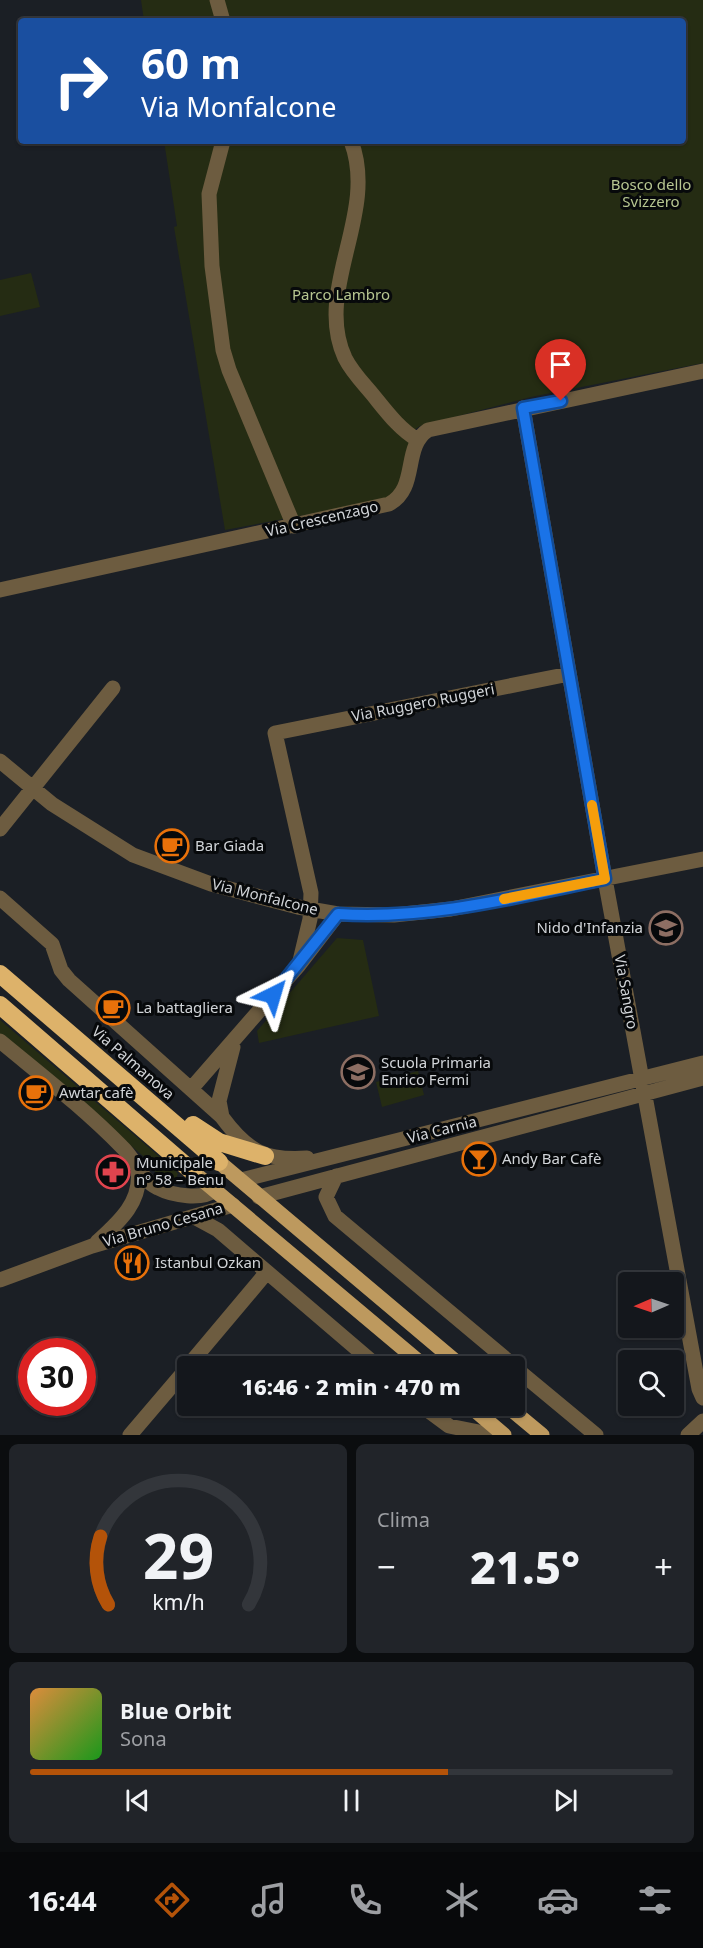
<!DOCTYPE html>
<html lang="it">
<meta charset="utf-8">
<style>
:root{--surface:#14171c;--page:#212429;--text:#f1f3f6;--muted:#9d9fa3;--line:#33363b;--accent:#b45309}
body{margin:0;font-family:"Noto Sans",sans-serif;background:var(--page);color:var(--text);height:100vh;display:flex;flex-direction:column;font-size:22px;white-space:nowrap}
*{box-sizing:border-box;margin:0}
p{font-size:20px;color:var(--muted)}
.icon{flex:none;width:33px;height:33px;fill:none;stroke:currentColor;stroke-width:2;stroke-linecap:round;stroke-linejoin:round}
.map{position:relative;height:1435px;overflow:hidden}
.side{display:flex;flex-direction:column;gap:9px;padding:9px;background:#0b0d0f;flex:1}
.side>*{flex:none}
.banner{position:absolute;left:18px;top:18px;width:668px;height:126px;border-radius:6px;box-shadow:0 2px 4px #0004,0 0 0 2px var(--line);background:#1a4fa0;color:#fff;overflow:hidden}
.needle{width:39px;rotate:268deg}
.fabs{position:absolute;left:618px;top:1272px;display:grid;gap:12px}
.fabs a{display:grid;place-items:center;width:66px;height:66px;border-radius:6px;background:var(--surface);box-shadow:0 2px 4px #0004,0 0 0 2px var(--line);font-size:30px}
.speed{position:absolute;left:18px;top:1338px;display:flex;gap:12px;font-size:30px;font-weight:700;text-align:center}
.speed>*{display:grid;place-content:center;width:78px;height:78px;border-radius:50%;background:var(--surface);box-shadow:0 2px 4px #0004,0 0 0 2px var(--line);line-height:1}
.speed .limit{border:9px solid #d22;background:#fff;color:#111}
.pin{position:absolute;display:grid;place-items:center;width:51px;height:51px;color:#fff;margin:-62px -26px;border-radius:50% 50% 50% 0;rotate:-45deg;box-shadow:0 0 6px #0007}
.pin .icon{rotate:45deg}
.me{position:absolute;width:66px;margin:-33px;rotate:40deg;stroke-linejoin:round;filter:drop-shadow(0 0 4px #0008)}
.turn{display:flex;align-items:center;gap:21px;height:126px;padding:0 24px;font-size:27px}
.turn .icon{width:78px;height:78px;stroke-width:2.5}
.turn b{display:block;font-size:42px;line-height:51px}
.big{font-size:45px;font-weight:800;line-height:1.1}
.side .card{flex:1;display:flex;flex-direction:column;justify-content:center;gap:9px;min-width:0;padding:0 21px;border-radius:9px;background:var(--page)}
.side .dial{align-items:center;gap:0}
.dial svg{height:156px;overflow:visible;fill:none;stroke:var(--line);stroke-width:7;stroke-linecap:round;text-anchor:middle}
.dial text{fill:var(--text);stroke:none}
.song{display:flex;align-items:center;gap:18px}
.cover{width:72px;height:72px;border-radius:9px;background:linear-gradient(135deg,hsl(30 70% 55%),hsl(120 70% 35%))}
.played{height:6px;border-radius:3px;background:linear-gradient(90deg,var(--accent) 65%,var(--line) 65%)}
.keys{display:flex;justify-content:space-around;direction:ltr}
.heat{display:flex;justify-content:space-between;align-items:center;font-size:33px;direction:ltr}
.side .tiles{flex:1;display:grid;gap:9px;grid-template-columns:1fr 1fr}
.card:last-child{grid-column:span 2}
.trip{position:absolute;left:177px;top:1356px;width:348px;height:60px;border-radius:6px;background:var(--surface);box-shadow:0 2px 4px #0004,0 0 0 2px var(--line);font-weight:800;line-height:60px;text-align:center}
.tabs{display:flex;height:96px;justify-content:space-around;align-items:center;background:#08090b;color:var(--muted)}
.tabs .icon{width:42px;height:42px}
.tabs .selected{color:var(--accent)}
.tabs b{font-size:27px;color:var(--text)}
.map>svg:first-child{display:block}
</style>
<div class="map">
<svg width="703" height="1435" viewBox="0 0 703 1435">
<rect width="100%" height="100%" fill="#1b1f25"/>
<path fill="#252c13" d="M141,0h562v363l-172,34 -111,29 -6,4c-3,22 -10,58 -29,70l-160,30 -51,-303 3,-1 -13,-85h518v-120h-538z
M31,273l9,34 -40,9v-36z
M337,938l26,2 16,76 -120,27 -2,-12z
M0,1020l175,150 3,4 -3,7 -8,1 -16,-14 -8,-12 -143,-122z
M418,1071l6,24 -42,12 -6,-25z"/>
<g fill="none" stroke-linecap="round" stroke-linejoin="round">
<path stroke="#6d5c40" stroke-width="15" d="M217,0l6,21
M223,141l-14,53 3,72 11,84 6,20 65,156
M351,141c28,73 -38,148 -6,217 7,14 18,25 28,37 13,16 27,35 45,45
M523,408l82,471 94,510 4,9
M0,590l389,-86c30,-16 13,-57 39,-74l275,-59
M0,761l52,43 81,51 78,29 87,23 40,7 56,1 57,-6 252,-50
M0,829l113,-141
M0,898l52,46 9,26 8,10 153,137c25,34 43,44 85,41
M299,965l11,-46 1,-26 -36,-160 294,-59
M0,1041c41,34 85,68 122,106 14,13 18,32 36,41 15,8 44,12 58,2
M191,1089l108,-124 39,-51
M222,1117l-3,-16 14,-54
M336,1176l-10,21 9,19 179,150
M241,1180l462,-117
M259,1197l444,-119
M194,1217l24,13 159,136
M97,1242c22,-20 45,-40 41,-72
M0,1280l92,-34 141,-41
M188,1366l79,-94
M514,1367l82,68
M422,1406l27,20 45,9
M130,1435l58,-68
M688,1435l15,-14"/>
<path stroke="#bd995e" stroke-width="15" d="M219,1162l242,204
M193,1172l231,194
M470,1406l34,29
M507,1406l35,29"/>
<path stroke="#ddb26a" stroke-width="18" d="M0,974l219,188
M0,1005l193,167
M193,1125l26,17 46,14"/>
</g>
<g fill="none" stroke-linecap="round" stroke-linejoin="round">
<g stroke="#114b97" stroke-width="15">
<path id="route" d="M273,995l65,-81c91,6 179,-17 267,-35l-82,-471 38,-7"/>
</g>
<use href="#route" stroke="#1a73e8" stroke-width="10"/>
<path stroke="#f59e0b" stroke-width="10" d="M504,899l101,-20 -13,-74"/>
</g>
<defs>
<g id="cafe-ring" transform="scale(1.725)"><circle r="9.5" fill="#07090b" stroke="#e8710a" stroke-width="1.5"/><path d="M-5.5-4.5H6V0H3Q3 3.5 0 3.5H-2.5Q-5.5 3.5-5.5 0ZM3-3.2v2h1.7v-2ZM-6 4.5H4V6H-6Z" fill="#e8710a"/></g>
<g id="school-ring" transform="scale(1.725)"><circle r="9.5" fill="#07090b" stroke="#8d6e63" stroke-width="1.5"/><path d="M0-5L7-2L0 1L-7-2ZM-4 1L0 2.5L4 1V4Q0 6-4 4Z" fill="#8d6e63"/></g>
<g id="bar-ring" transform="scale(1.725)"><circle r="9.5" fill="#07090b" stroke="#e8710a" stroke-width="1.5"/><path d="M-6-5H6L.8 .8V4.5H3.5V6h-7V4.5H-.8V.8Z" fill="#e8710a"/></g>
<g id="pharmacy-ring" transform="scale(1.725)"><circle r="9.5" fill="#07090b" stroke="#e0444e" stroke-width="1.5"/><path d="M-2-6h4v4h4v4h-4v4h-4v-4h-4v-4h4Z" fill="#e0444e"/></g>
<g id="restaurant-ring" transform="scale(1.725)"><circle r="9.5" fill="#07090b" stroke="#e8710a" stroke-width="1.5"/><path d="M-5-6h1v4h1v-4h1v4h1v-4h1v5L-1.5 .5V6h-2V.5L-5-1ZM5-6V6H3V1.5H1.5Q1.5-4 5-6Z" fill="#e8710a"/></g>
</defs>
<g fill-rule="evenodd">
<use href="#cafe-ring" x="172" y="846"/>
<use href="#school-ring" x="666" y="928"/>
<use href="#cafe-ring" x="113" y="1008"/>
<use href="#school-ring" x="358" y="1072"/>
<use href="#cafe-ring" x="36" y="1093"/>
<use href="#bar-ring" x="479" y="1159"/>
<use href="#pharmacy-ring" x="113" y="1172"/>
<use href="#restaurant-ring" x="132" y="1263"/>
</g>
<g text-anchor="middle" stroke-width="6" stroke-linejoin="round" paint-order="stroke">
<g font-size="15" fill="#b7c691" stroke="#07090b">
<text x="651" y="190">Bosco dello<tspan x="651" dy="17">Svizzero</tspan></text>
<text x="341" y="300">Parco Lambro</text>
</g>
<g font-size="15" fill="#d1d4d8" stroke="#07090b">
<text transform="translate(322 519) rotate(-13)" y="5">Via Crescenzago</text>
<text transform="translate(423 703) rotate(-11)" y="5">Via Ruggero Ruggeri</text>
<text transform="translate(265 897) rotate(14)" y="5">Via Monfalcone</text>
<text transform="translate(626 992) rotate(80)" y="5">Via Sangro</text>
<text transform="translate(133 1063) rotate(41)" y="5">Via Palmanova</text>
<text transform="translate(442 1130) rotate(-14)" y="5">Via Carnia</text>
<text transform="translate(163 1225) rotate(-16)" y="5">Via Bruno Cesana</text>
</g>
<g font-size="15" fill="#d1d4d8" stroke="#07090b" text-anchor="start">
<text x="195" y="851">Bar Giada</text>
<text x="643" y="933" text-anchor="end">Nido d'Infanzia</text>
<text x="136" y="1013">La battagliera</text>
<text x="381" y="1068">Scuola Primaria<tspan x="381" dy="17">Enrico Fermi</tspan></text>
<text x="59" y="1098">Awtar cafè</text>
<text x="502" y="1164">Andy Bar Cafè</text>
<text x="136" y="1168">Municipale<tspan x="136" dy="17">nº 58 – Benu</tspan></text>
<text x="155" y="1268">Istanbul Ozkan</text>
</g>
</g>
</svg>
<div class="fabs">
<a><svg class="needle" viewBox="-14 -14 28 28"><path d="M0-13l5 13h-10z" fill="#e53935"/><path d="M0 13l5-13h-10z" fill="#9d9fa3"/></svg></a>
<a><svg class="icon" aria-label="search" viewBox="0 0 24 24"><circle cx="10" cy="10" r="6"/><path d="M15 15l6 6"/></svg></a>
</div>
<div class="speed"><div class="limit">30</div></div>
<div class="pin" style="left:561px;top:401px;background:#d93025"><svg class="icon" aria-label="arrive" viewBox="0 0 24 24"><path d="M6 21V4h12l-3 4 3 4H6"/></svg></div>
<svg class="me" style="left:273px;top:995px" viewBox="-20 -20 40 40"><path d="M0-17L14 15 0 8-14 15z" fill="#1a73e8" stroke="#fff" stroke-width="4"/></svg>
<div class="trip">16:46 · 2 min · 470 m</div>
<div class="banner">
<div class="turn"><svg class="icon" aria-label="right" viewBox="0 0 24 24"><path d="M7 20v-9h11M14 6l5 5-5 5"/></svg><div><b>60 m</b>Via Monfalcone</div></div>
</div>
</div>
<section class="side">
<div class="tiles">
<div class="card dial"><svg viewBox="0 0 100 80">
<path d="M14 69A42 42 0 1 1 86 69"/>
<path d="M14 69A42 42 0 0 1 10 34" stroke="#b45309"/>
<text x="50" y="56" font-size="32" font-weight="700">29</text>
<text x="50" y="72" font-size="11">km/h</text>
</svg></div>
<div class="card"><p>Clima</p>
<div class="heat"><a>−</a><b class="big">21.5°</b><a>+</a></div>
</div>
<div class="card">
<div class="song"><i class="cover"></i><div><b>Blue Orbit</b><p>Sona</p></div></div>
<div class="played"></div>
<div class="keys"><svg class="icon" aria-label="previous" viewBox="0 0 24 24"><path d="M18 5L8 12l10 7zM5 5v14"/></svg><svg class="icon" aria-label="pause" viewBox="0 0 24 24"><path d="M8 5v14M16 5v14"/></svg><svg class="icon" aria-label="next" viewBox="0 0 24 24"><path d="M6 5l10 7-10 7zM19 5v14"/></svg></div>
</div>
</div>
</section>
<nav class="tabs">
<b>16:44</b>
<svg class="icon selected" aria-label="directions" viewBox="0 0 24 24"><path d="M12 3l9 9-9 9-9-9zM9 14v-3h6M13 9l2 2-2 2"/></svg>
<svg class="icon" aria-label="music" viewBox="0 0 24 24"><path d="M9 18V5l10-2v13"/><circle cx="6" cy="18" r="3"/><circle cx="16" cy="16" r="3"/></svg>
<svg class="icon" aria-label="phone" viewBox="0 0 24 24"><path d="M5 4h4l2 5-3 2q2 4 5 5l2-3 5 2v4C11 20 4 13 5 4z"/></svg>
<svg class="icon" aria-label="climate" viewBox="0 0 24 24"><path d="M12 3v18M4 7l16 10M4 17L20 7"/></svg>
<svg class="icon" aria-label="car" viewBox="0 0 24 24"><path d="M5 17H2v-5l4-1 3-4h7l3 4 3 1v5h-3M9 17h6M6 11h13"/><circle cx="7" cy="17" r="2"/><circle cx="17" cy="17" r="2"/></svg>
<svg class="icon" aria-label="filters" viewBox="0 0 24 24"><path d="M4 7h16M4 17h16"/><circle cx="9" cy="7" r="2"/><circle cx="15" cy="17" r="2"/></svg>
</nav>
